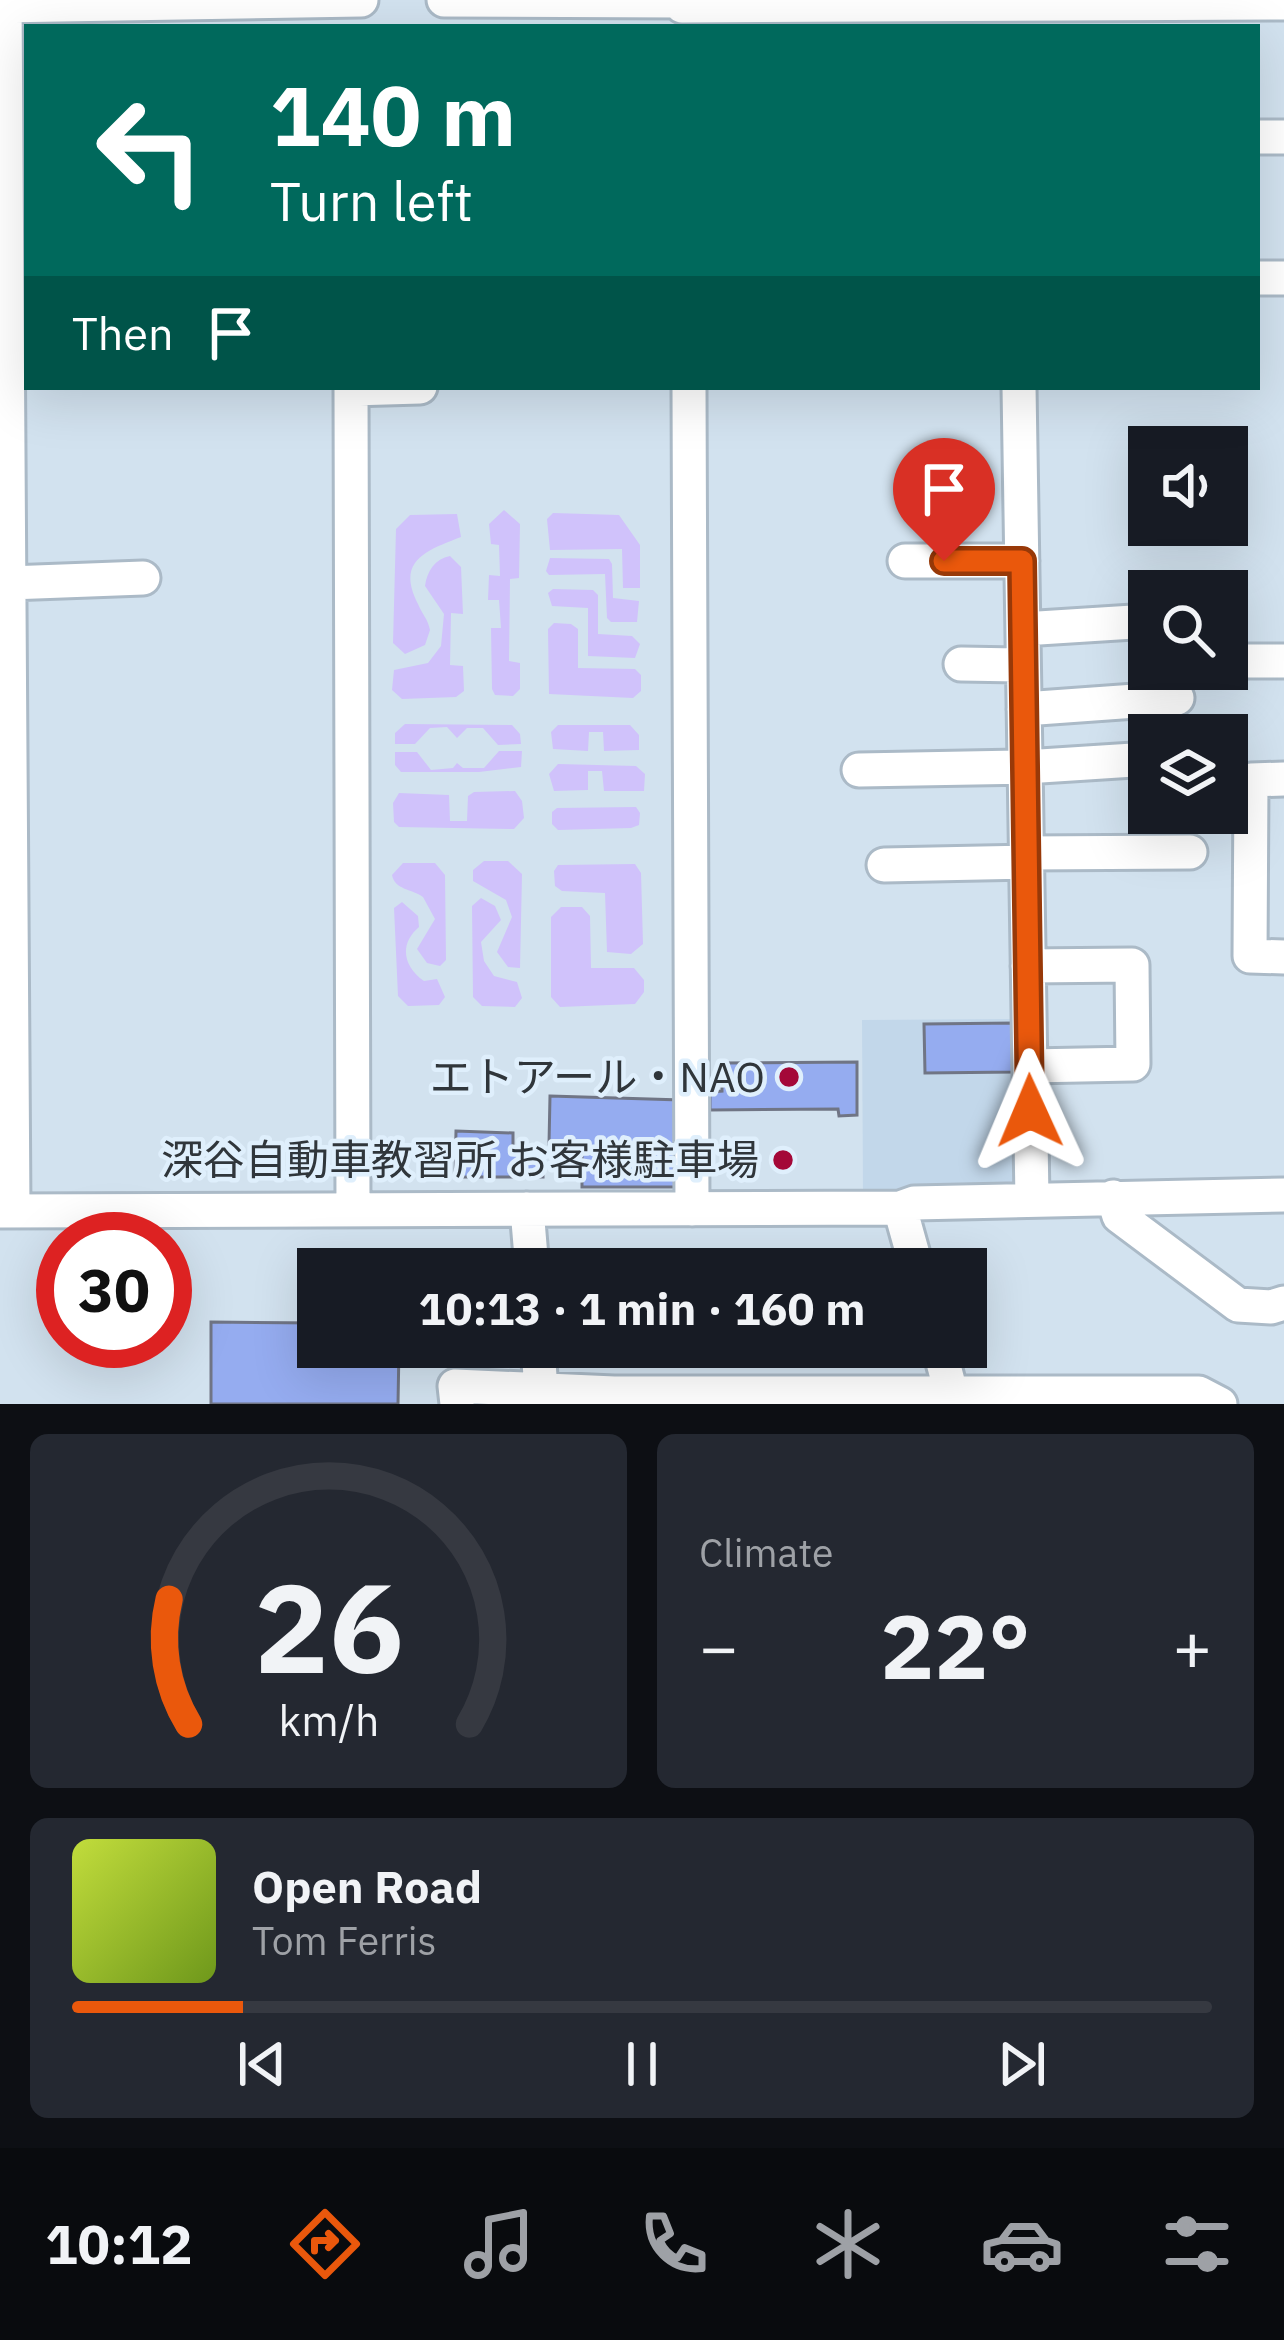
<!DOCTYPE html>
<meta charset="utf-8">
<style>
:root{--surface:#171b24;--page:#242831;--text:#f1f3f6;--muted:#9ea1a6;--line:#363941;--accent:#ea580c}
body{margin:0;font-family:"IBM Plex Sans","Noto Sans JP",sans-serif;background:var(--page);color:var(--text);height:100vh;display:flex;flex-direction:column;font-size:45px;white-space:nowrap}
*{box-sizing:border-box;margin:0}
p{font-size:39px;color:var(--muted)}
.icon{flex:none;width:66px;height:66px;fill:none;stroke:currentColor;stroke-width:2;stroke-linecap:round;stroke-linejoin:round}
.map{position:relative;height:1404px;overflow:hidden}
.details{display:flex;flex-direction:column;gap:30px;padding:30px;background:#0d0f14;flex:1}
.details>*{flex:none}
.top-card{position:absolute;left:24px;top:24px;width:1236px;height:366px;border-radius:0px;box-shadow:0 12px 48px #0002;background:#00695c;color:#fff;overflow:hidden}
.buttons{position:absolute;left:1128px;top:426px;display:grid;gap:24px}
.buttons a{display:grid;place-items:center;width:120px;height:120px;border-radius:0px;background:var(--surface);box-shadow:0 12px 48px #0002;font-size:60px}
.speed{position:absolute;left:36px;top:1212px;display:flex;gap:24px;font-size:60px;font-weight:700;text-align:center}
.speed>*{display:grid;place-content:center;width:156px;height:156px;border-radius:50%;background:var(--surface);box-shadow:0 12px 48px #0002;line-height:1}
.speed .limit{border:18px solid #d22;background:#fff;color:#111}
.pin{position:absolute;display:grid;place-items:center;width:102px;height:102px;color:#fff;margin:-123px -51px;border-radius:50% 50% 50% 0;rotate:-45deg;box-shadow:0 0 12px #0007}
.pin .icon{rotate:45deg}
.me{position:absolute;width:132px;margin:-66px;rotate:359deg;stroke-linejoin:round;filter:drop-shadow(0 0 9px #0008)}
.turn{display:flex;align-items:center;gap:42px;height:252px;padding:0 48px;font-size:54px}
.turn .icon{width:156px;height:156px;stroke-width:2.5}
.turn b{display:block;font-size:84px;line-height:102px}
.then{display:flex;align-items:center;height:114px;padding:0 48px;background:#0003;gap:24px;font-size:45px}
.big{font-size:90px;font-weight:800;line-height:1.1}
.details .widget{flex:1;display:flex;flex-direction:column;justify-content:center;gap:18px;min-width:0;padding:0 42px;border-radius:18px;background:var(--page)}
.details .dial{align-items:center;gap:0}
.dial svg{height:312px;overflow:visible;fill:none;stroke:var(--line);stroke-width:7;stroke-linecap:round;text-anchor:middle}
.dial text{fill:var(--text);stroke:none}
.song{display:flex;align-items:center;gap:36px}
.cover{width:144px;height:144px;border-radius:18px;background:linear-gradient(135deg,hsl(70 70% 55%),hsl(80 70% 35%))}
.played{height:12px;border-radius:6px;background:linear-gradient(90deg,var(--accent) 15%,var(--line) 15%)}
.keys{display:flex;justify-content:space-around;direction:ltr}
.heat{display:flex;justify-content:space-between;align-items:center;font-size:66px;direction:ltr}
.details .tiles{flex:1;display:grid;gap:30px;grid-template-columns:1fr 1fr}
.widget:last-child{grid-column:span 2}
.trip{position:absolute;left:297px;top:1248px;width:690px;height:120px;border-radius:0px;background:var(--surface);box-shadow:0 12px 48px #0002;font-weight:800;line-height:120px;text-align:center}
.tabs{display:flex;height:192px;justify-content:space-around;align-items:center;background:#090b0e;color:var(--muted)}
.tabs .icon{width:84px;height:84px}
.tabs .selected{color:var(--accent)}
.tabs b{font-size:54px;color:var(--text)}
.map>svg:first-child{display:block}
</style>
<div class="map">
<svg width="1284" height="1404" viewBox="0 0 1284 1404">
<rect width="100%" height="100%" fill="#d2e2ef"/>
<path fill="#c2d7ea" d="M1021,1019l-6,171 -152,3 -1,-173z"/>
<path fill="#d0c2fb" d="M504,510l16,14 -1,54 -9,1 -1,82 11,2v26l-7,7 -18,-1 -3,-6 -1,-61h10l-2,-28h-11l1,-25 11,1 -1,-31 -8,-1 -2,-20z
M553,513l66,2 21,30v43h-17l-1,-39 -72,1 -3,-31z
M457,514l4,23c-33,13 -66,23 -43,67 4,10 10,15 12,26l-5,15 -20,9 -12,-11 3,-114 14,-14z
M450,556l11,11 2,47 -12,-1 -1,52 13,1 1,25 -8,6 -54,2 -10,-9 2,-20 34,-7 13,-17 3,-32 -19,-28c2,-15 10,-27 25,-30z
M550,558l59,1 3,5 1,34 26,3 -2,21h-26l-4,-4 -2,-44 -56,1 -3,-4z
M553,589l40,1 5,5v39l34,2 8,8 -5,14 -47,-2v-48l-36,-2 -4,-13z
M554,623l17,1 7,5v39l57,1 6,6v16l-8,7 -84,-4 -1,-65z
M405,724l107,1 8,9 1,10 -23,1 -15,-17h-16l-10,10 -10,-11 -17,1 -15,16h-20v-11z
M558,725h72l9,10v15l-35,1 -1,-19h-14l-1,19 -35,-2 -2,-17z
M499,751h23l-1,16 -42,5h-78l-6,-7v-13h22l14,18 22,-2 4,-5 6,5h21z
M558,764l78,2 9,8 -1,17h-40l-2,-20h-14v19l-34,1 -5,-17z
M515,791l7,10 2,17 -10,11 -115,-2 -5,-5 -1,-19 6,-10 50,2 1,26h17l1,-25 6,-4z
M636,807l4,6 -1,12 -8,3 -73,2 -6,-6v-12l5,-4z
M484,861h24l14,13 -2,94 -12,-1 -11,-15 15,-35 -6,-17 -33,-19v-11z
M403,863h32l10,12 1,85 -6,6 -13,-3 -10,-14 18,-30 -12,-22c-11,-8 -28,-7 -31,-22z
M635,864l6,9 2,71 -12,10 -24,-2 -2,-59 -43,-2 -7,-5 -1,-15 4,-6z
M481,898l14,8 6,14 -20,22 3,19 10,15 23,6 5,16 -7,9 -33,-1 -9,-9 -1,-91z
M402,902l16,14 1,11c-20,17 -16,39 5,54l13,-2 8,18 -6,8 -31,1 -10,-10 -4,-88z
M561,907h21l8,9 1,52h43l10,12v12l-9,12 -75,3 -9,-10v-80z"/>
<path fill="#95acf0" stroke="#707585" stroke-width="3" d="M1014,1023l1,49 -90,1 -1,-49z
M857,1062v53l-18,1 -1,-7 -128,1v-18l12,-1v-28z
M550,1096l131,4 -3,87h-96v-42l-33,-1z
M456,1131l57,2v14l30,3v27h-88z
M211,1322l107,1v24h81l-1,57h-187z"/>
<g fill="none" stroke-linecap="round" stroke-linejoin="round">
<g stroke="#abbac7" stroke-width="39">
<path id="minor" d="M5,0l8,1211
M444,0l238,1
M0,6l361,-6
M682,6l602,-3
M1257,137h27
M1257,278h27
M351,387l2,823
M689,387l3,822
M1019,387l13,813
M351,389l69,-2
M905,561h117
M9,583l134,-5
M1023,629l126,-8
M1227,661h57
M961,664l62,1
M1024,709l153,-11
M859,770l166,-3 124,-8
M1284,779l-33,1 -1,176 34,1
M1026,853l164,-1
M884,865l143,-3
M1028,966l104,-1 1,99 -103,2
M1113,1197l6,19 119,89 33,2 13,-4
M900,1208l17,61
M527,1209l5,60
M0,1211l900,-3 14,-5 370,-8
M538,1347l3,44
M939,1347l15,57
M457,1404l-2,-18 159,7h585l21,11"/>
</g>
<use href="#minor" stroke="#fff" stroke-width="33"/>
</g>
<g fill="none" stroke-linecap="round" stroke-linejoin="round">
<g stroke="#983908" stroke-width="30">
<path id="route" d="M944,561h78l8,550"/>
</g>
<use href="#route" stroke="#ea580c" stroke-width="21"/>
</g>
<g fill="#a40838" stroke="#dfeffc" stroke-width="4.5">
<circle cx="789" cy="1077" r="12"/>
<circle cx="783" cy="1160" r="12"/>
</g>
<g text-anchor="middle" stroke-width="9" stroke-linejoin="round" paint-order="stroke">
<g font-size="42" fill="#30363b" stroke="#dfeffc" text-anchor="end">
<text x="765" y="1092">エトアール・NAO</text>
<text x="759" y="1175">深谷自動車教習所 お客様駐車場</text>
</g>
</g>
</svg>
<div class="buttons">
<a><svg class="icon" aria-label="sound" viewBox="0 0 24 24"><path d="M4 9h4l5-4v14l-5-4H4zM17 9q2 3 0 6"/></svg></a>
<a><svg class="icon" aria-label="search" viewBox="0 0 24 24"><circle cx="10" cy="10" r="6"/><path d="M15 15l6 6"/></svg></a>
<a><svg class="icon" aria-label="layers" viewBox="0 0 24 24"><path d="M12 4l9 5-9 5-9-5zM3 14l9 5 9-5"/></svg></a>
</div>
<div class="speed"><div class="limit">30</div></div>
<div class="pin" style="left:944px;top:561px;background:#d93025"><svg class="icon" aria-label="arrive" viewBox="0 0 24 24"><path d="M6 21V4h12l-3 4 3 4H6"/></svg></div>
<svg class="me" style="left:1030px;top:1111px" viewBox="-20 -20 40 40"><path d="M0-17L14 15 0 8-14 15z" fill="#ea580c" stroke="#fff" stroke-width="4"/></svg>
<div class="trip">10:13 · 1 min · 160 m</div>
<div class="top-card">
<div class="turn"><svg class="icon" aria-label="left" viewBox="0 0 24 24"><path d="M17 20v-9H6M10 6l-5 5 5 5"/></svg><div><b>140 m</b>Turn left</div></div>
<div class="then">Then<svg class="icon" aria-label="arrive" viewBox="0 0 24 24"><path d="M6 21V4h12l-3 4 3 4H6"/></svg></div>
</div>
</div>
<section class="details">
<div class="tiles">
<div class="widget dial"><svg viewBox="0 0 100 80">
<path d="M14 69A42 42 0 1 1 86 69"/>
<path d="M14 69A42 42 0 0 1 9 37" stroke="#ea580c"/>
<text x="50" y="56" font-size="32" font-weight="700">26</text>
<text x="50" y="72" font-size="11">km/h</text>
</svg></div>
<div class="widget"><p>Climate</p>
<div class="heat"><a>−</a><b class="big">22°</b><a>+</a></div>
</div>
<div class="widget">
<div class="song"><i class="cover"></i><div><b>Open Road</b><p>Tom Ferris</p></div></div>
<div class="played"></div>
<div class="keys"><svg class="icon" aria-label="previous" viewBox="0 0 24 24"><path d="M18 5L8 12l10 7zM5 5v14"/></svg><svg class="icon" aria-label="pause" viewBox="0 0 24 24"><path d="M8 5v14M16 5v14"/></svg><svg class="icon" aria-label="next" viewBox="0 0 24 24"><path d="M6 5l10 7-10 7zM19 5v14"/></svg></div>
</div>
</div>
</section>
<nav class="tabs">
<b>10:12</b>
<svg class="icon selected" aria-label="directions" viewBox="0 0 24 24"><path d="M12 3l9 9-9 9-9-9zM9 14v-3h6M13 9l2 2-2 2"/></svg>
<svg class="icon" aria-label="music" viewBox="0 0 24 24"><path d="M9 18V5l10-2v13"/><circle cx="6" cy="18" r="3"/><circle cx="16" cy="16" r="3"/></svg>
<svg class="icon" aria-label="phone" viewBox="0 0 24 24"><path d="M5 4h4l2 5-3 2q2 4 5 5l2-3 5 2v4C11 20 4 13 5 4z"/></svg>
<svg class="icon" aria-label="climate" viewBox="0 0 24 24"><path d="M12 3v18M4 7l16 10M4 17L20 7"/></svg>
<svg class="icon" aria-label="car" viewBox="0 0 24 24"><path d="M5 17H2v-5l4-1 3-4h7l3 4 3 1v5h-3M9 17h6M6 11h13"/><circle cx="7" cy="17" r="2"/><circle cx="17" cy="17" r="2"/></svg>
<svg class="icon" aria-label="filters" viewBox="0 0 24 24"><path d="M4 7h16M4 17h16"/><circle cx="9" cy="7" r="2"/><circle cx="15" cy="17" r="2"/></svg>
</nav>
